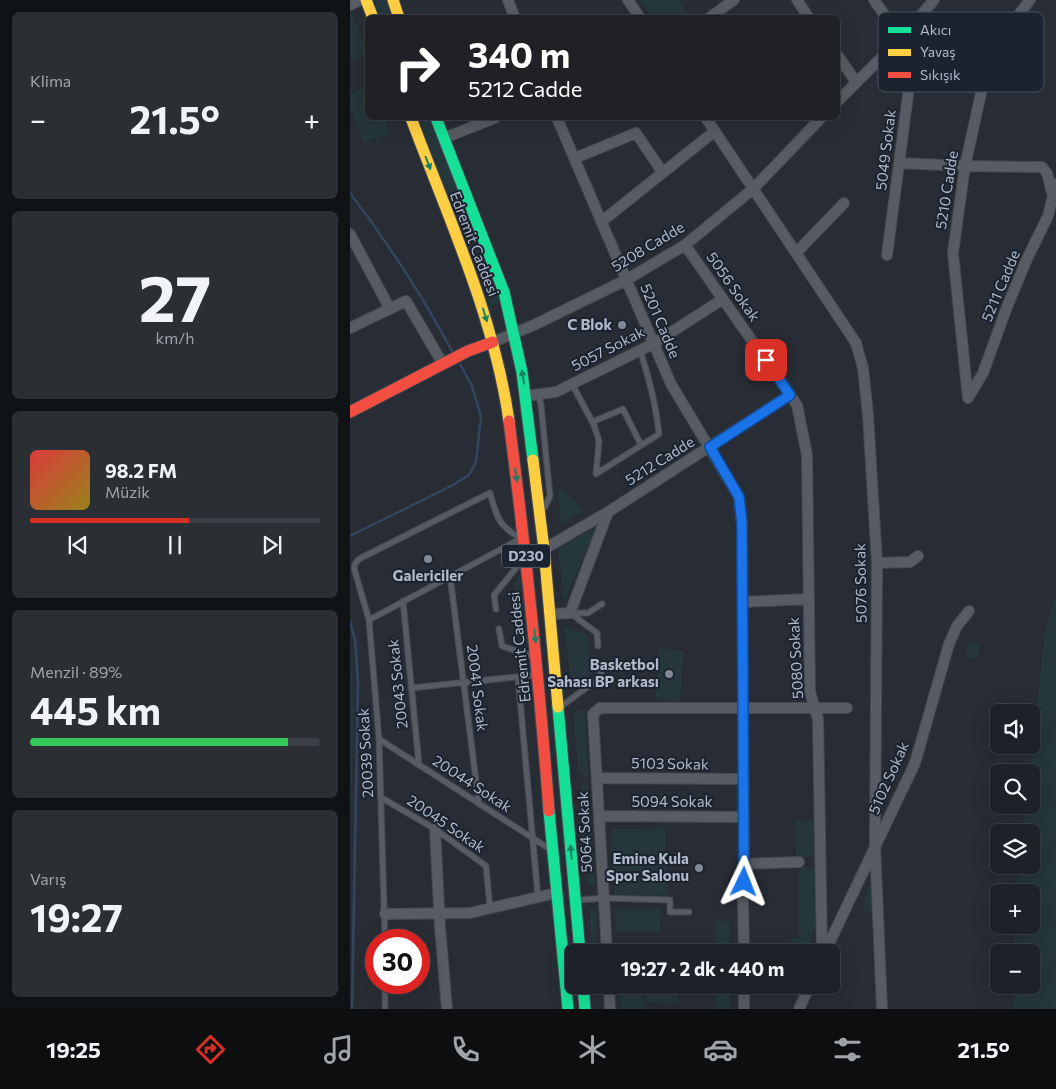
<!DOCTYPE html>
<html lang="tr">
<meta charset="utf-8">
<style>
:root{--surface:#1e2228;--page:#2b2f34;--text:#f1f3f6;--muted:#a1a4a8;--line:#3c3f45;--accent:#d93025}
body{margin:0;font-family:Commissioner,sans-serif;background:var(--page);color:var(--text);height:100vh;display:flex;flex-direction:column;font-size:19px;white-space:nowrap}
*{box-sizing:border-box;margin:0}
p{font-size:16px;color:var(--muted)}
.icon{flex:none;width:28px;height:28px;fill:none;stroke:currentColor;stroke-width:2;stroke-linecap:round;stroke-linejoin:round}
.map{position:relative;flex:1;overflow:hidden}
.details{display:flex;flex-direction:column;gap:12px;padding:12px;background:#101316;width:350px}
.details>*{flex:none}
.banner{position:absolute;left:15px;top:15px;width:475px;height:105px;border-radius:8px;box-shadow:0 5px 20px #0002,0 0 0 1px var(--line);background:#202124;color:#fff;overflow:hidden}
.controls{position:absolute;left:640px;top:704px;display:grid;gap:10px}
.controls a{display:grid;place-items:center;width:50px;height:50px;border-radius:8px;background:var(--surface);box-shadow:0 5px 20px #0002,0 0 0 1px var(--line);font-size:25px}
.speed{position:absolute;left:15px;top:929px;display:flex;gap:10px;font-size:25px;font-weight:700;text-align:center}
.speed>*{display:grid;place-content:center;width:65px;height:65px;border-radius:50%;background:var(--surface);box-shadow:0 5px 20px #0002,0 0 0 1px var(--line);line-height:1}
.speed .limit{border:8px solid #d22;background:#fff;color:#111}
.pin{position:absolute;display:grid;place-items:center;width:42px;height:42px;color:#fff;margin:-21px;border-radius:10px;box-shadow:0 2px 8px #0006}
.me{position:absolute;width:55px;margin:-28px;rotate:2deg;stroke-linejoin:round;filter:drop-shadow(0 0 4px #0008)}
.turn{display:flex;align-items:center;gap:18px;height:105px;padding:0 20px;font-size:22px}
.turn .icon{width:65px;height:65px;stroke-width:2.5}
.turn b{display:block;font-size:35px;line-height:42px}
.big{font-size:38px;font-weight:700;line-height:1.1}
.details .tile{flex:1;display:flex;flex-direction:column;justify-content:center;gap:8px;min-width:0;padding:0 18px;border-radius:8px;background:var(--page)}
.details .dial{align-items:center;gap:0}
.dial b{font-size:65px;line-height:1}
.song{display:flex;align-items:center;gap:15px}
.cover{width:60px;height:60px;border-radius:8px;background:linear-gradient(135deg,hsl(0 70% 55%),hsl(50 70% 35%))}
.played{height:5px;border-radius:2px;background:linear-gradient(90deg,var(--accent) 55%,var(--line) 55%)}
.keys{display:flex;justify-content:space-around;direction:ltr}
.heat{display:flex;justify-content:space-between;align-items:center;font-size:28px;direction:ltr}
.charge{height:8px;border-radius:4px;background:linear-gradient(90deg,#34c759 89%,var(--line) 0)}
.trip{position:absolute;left:215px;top:944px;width:275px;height:50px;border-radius:8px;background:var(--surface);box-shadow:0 5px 20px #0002,0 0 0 1px var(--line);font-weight:700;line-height:50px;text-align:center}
.tab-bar{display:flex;height:80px;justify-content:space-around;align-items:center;background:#0c0e10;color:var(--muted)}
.tab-bar .icon{width:35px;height:35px}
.tab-bar .on{color:var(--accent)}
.tab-bar b{font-size:22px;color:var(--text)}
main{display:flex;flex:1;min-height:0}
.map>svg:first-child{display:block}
</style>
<main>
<section class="details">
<div class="tile"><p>Klima</p>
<div class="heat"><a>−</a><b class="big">21.5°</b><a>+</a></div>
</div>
<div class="tile dial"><b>27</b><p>km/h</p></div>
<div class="tile">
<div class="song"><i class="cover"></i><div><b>98.2 FM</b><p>Müzik</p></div></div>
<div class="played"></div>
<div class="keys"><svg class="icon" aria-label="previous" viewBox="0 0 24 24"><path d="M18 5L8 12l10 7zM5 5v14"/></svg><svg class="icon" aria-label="pause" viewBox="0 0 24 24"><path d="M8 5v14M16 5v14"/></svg><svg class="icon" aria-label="next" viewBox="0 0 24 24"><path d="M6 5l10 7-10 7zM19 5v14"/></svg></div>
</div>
<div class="tile"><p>Menzil · 89%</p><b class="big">445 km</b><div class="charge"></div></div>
<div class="tile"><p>Varış</p><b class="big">19:27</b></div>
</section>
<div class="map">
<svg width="706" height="1009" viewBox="0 0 706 1009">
<rect width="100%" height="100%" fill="#282d35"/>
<path fill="#25373b" d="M25,0h11l5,17h-11z
M290,0h39l10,16 -3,1h-35z
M2,12l16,41 -16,6 -2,-4v-42z
M17,88l1,30h15l6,15 -25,10 -14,-36v-13z
M68,118h11l72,184 -10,4z
M208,489c13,4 17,11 25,22l-22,13z
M247,527l-33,74 -6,-53z
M171,573l7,69 -8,-2 -6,-57z
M706,593v416h-43l1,-24h17v-33h-17l1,-27h16v-33h-14l2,-27h12v-33h-9l2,-27h7l-1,-33 15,-140z
M214,626l24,10 4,37 -20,16z
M629,643l-1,16 -12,-1 2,-14z
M0,648l4,63 -4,111z
M309,648l25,3 -4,50 -25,-3z
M228,710h7l3,67h-6v-5h-3l-6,-55z
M232,783h6l2,30 -5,1v-3h-2l-3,-23 2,-1z
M240,819l5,63 -2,3h-3l-2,-2 -4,-60h1v-3z
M465,820l2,36 -21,1 -1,-36z
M316,828v33h-54l-1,-32z
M317,862l1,33h-54l-2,-32z
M467,867l-1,53 -8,32h-16l-2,-13 9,-1v-70z
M519,885l3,2v26l-9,-3z
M239,908l5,2 2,2 3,40h-6z
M265,908h46l-1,24 -44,-1z
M366,921h13v31h-13z
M289,943v9h-21v-7z
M270,985h23l1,24h-23z
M297,985h31v18l-31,-1z
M366,985h14v24h-14z"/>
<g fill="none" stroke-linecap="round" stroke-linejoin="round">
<path stroke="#34455e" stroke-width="2.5" d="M0,193c38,50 72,102 102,158
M0,536l103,-51 16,-10 7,-13 5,-45 -9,-31 -12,-22
M0,622l5,18 3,41 -6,328"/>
<g stroke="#464950" stroke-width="7">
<path id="lane" d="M222,384l22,41 5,16 -3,33 63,-40c-3,-30 -10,-56 -19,-84
M188,394l3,11 9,91 -5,11
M242,422l31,-13 18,36
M100,576l29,228
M53,601l16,164
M146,609l-2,-14 27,-33
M220,613l27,20 1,13
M221,613h17l14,-9
M19,620l-15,-52 1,-4 4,-5 131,-66c6,21 8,33 29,44
M149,629l3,17 30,10
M168,677l20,220
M61,688l124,-13
M213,705l38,-28v-6
M29,739l169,109
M32,798l53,31 51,37 4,42
M228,900l26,-2 66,2v12h19
M35,940l-6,-201 -10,-119 151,-81
M35,982v27"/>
</g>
<g stroke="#464950" stroke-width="12">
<path id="street" d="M158,0l7,18
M278,0l12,18
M447,0l12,18
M524,0l27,38
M0,5l10,-5
M359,18l25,-18
M488,56l18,26
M488,101l63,-63 33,-38
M207,118l114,266 68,113 3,27 2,340 -1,36 1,52
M356,118l150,225 7,25 5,47 9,148 -2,282 7,164
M94,138l51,-20
M225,158l61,-25 27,40
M550,163l65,3 77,1 5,6 5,20
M251,222l114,-91
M0,234l40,75
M335,245l112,160 10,50 3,237 8,27 4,233
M446,253l48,-50
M537,255l31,-236
M0,328l56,-27 37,63
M143,342l41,-17 92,-45 59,-35 68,-56 68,-71
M176,396l30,-4 16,-8 81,-40 70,-45
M618,398l-15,-145 12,-87 20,-91 18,-40 27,-35
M618,398l15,-25 24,-66 19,-46 22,-45 8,-32
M194,549l64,-37 182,-117
M527,563l33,-1 8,-6
M393,602l65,-3
M200,614l20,-1 38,-101
M247,778l147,1
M249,816l145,1
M85,829l5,98 7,82
M394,864l55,-2
M35,914l85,-1 86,-20
M257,952l-14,-238 7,-6h247
M475,952l90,-189 34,-119 8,-18 12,-15
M259,985l1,24
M394,985v24
M449,1009l11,-24"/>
</g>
<g stroke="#464950" stroke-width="13">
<path id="fast" d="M86,118l68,174 18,80 11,88
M208,707l22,245
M199,811l19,198
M233,985l2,24"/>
</g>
<g stroke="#464950" stroke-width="13">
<path id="slow" d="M16,0l7,18
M43,0l6,18
M61,118c37,99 83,198 98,303
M183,460l11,89 14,158"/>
</g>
<g stroke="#464950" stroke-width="13">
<path id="jam" d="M0,412l118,-61 25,-9
M159,421c17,130 30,259 40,390"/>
</g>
<use href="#lane" stroke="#575b63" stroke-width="5"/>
<use href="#street" stroke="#575b63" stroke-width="10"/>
<use href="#fast" stroke="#16e098" stroke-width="11"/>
<use href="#slow" stroke="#ffcf43" stroke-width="11"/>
<use href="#jam" stroke="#f24e42" stroke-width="11"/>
</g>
<defs><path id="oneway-solid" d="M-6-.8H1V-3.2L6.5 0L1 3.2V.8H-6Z" transform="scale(1.25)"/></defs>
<g fill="#188264">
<use href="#oneway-solid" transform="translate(78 163) rotate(69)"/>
<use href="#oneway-solid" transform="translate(135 315) rotate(73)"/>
<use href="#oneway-solid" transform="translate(173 377) rotate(-100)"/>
<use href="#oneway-solid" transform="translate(166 475) rotate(82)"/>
<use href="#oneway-solid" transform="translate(185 636) rotate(84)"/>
<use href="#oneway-solid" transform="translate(221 852) rotate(-95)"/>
</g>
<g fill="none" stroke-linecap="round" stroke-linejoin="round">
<g stroke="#114b97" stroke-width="12">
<path id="route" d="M394,882l-2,-358 -3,-27 -29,-50 80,-52 -24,-35"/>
</g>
<use href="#route" stroke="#1a73e8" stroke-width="9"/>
</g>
<g fill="#808894" stroke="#1b2330" stroke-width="2">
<circle cx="272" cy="325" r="5"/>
<circle cx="78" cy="559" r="5"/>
<circle cx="319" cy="674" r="5"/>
<circle cx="349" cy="868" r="5"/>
</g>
<g text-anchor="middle" stroke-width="4" stroke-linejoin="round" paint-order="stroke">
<rect fill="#1b2330" stroke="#838c9a" stroke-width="1" x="152" y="544.5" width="48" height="23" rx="4"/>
<g font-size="14" font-weight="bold" fill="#b0b9c7">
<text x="176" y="561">D230</text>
</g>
<g font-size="15" fill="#b0b9c7" stroke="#1b2330">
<text transform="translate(536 150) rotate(-83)" y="5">5049 Sokak</text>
<text transform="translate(597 190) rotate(-81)" y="5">5210 Cadde</text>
<text transform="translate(124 244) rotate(69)" y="5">Edremit Caddesi</text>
<text transform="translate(298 247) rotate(-31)" y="5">5208 Cadde</text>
<text transform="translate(651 286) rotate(-67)" y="5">5211 Cadde</text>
<text transform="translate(383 287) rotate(55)" y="5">5056 Sokak</text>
<text transform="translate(310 321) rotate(67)" y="5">5201 Cadde</text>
<text transform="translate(258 349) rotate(-27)" y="5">5057 Sokak</text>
<text transform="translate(310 461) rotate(-32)" y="5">5212 Cadde</text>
<text transform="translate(511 583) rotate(-91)" y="5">5076 Sokak</text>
<text transform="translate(170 647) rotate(-96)" y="5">Edremit Caddesi</text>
<text transform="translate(446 658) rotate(-93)" y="5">5080 Sokak</text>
<text transform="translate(48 684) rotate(-96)" y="5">20043 Sokak</text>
<text transform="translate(127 688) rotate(83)" y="5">20041 Sokak</text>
<text transform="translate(16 753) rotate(-93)" y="5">20039 Sokak</text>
<text transform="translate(320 764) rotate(1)" y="5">5103 Sokak</text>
<text transform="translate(539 778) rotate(-66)" y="5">5102 Sokak</text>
<text transform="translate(122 784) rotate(33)" y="5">20044 Sokak</text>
<text x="322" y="807">5094 Sokak</text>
<text transform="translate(96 824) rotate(34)" y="5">20045 Sokak</text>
<text transform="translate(235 832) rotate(-93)" y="5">5064 Sokak</text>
</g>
<g font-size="15" font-weight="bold" fill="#b0b9c7" stroke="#1b2330" text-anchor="end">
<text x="262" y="330">C Blok</text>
<text x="78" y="581" text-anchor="middle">Galericiler</text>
<text x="309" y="670">Basketbol<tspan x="309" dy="17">Sahası BP arkası</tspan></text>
<text x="339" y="864">Emine Kula<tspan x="339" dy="17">Spor Salonu</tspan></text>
</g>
</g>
<rect x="528" y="12" width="166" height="80" rx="8" fill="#1b2330" stroke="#48505d" stroke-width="1"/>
<rect x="538" y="27" width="23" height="6" fill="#16e098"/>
<rect x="538" y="49" width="23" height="7" fill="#ffcf43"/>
<rect x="538" y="72" width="23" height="6" fill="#f24e42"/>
<g font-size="14" fill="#b0b9c7">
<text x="570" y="35">Akıcı</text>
<text x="570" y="57">Yavaş</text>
<text x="570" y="80">Sıkışık</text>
</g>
</svg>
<div class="controls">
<a><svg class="icon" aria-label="sound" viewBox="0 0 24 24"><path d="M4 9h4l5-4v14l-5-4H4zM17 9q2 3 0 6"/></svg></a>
<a><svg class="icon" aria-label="search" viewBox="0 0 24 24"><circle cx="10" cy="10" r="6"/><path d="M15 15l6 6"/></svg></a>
<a><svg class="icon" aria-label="layers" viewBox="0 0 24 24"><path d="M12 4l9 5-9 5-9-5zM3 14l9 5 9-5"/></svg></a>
<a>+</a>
<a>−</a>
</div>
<div class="speed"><div class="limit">30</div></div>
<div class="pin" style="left:416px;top:360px;background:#d93025"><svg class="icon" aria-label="arrive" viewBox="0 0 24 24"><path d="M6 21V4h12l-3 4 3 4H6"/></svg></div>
<svg class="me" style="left:394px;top:882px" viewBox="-20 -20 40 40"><path d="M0-17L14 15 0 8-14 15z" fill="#1a73e8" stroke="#fff" stroke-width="4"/></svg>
<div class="trip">19:27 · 2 dk · 440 m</div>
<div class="banner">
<div class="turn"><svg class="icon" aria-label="right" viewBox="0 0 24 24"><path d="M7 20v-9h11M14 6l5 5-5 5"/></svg><div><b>340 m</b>5212 Cadde</div></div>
</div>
</div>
</main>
<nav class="tab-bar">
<b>19:25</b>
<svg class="icon on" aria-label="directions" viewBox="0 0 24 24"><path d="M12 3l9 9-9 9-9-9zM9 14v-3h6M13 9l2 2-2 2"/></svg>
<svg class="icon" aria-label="music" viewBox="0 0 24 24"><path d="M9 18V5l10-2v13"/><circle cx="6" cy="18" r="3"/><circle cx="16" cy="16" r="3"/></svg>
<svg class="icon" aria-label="phone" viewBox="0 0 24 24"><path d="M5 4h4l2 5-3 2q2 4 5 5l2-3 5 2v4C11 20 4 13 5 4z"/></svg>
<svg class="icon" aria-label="climate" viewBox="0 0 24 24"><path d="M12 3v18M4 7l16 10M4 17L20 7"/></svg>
<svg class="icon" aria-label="car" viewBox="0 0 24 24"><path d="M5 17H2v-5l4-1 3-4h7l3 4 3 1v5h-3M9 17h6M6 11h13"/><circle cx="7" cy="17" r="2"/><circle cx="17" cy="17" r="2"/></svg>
<svg class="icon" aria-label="filters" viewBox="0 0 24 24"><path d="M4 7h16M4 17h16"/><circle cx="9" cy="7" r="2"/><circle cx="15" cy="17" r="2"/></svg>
<b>21.5°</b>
</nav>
